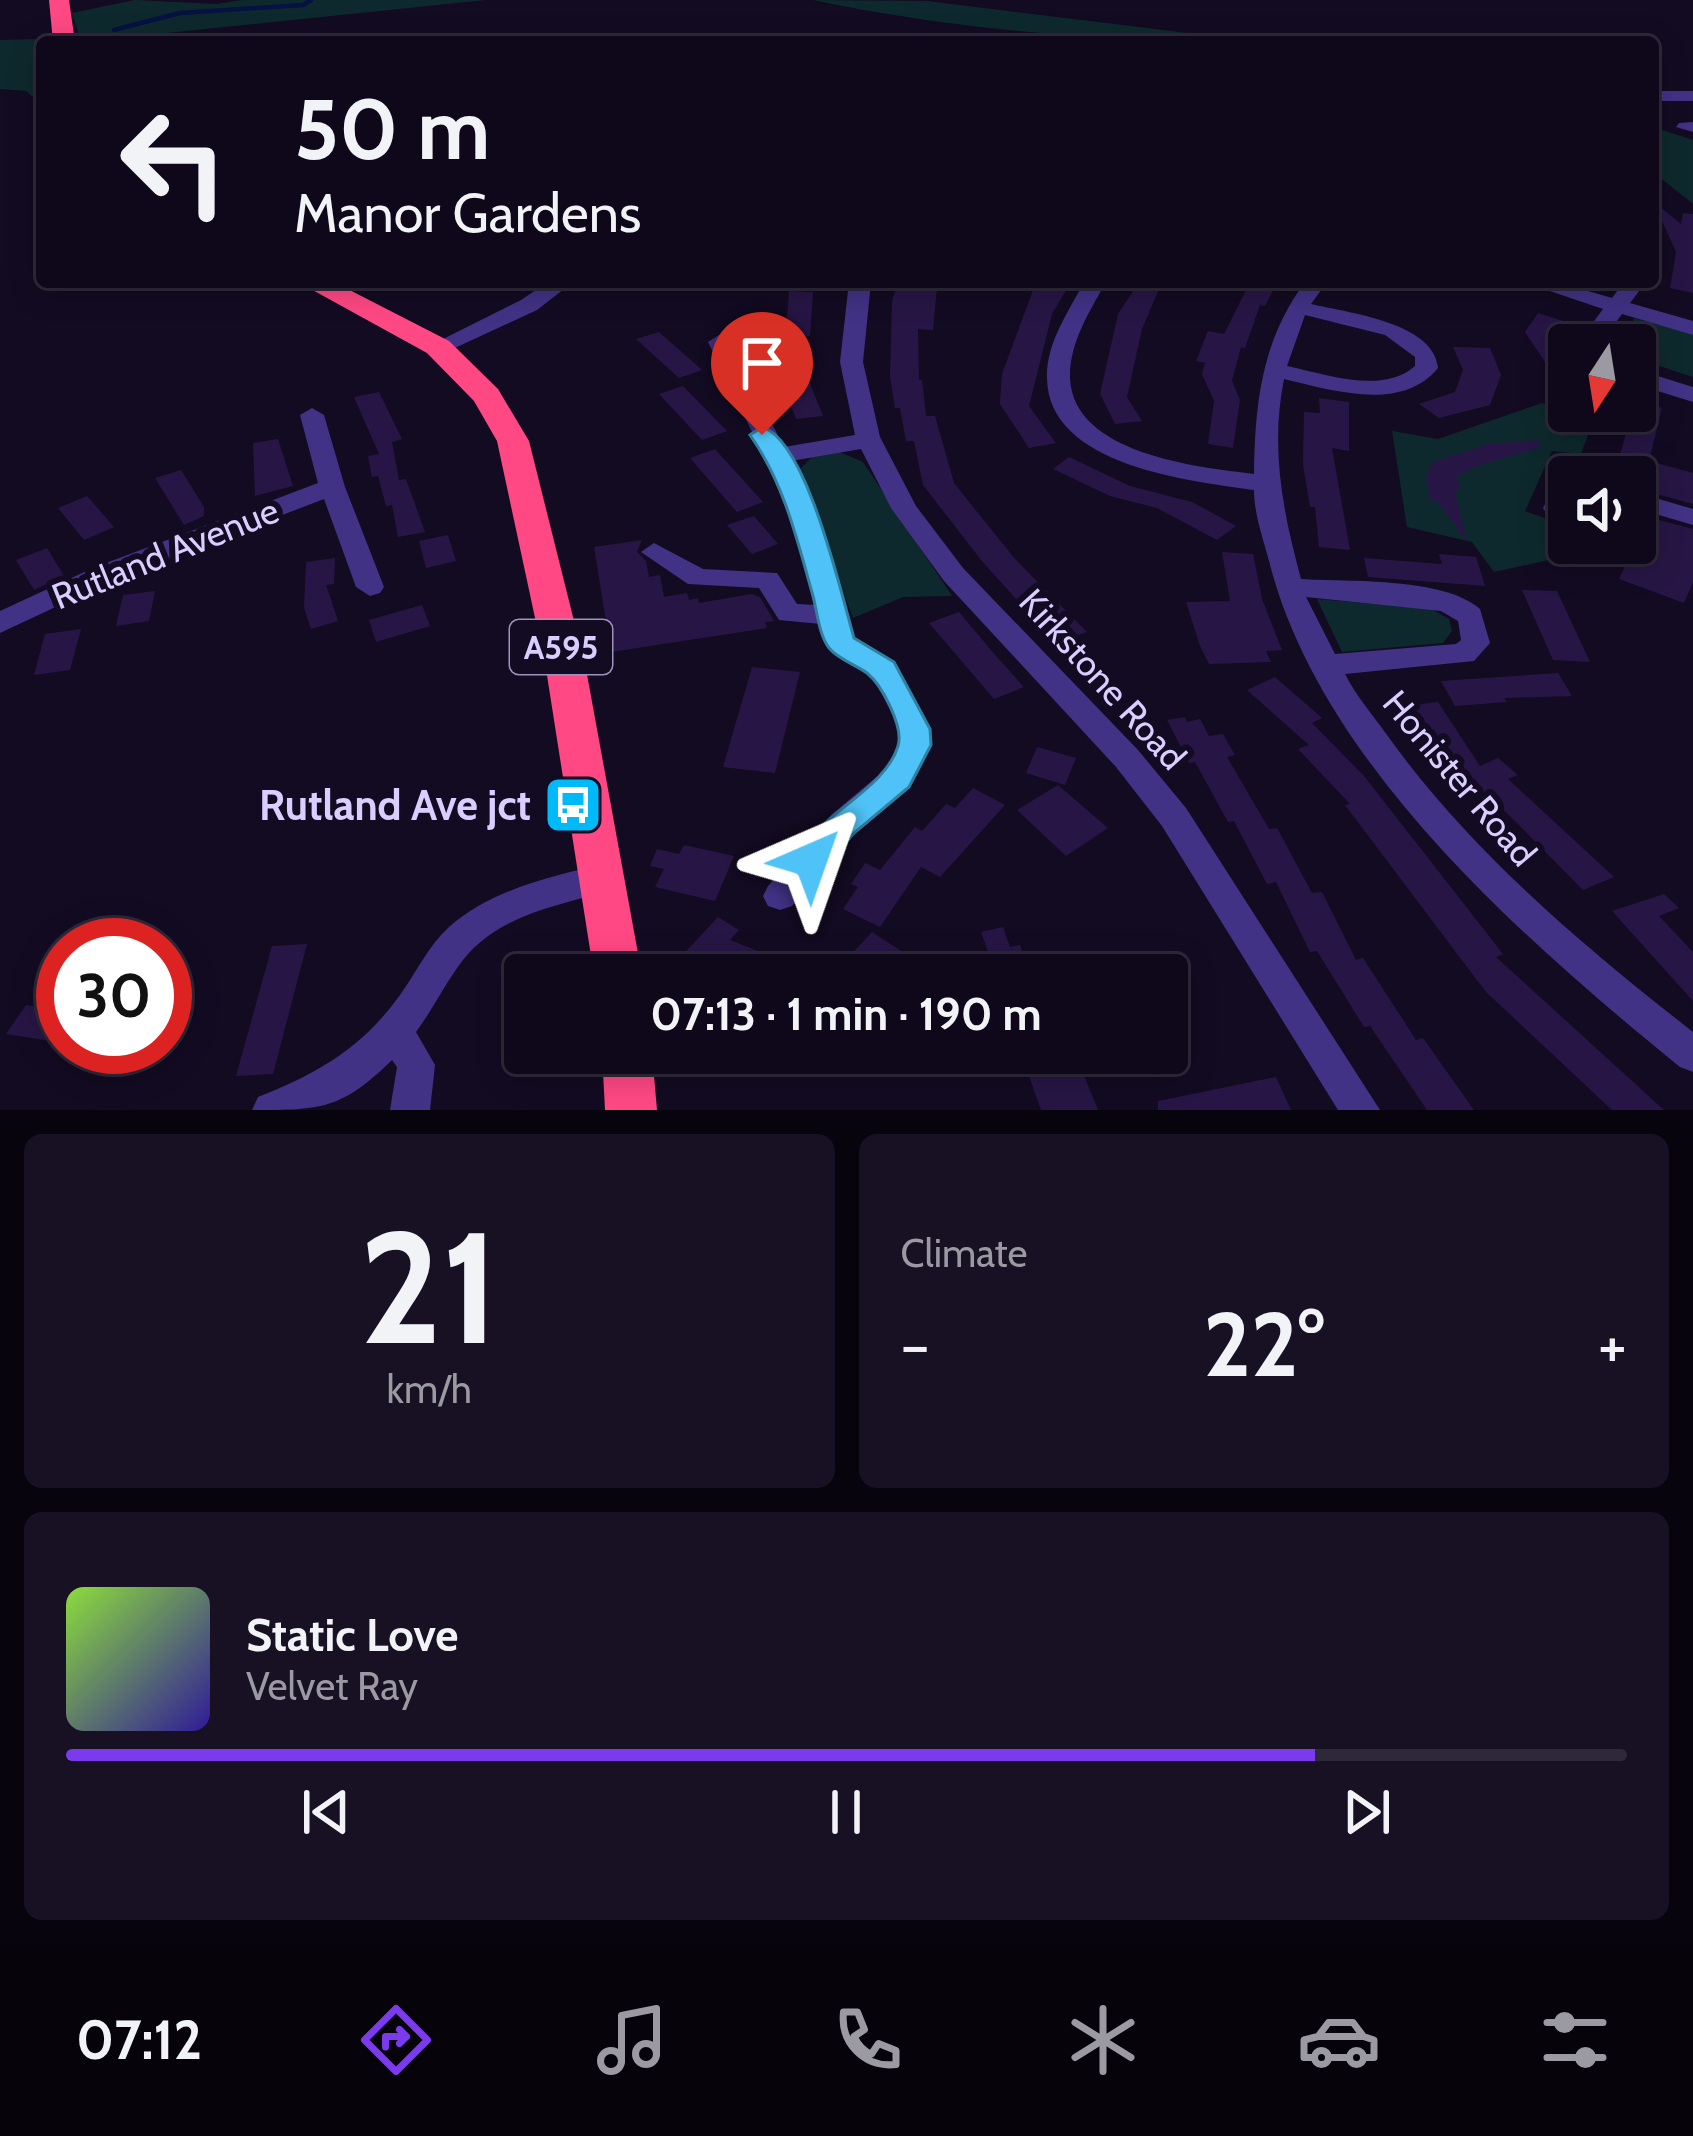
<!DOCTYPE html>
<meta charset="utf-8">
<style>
:root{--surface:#0e081a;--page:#171123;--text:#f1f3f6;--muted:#9b9aa2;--line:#2e2939;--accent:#7c3aed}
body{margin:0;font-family:Cabin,sans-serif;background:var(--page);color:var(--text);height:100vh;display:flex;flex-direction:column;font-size:45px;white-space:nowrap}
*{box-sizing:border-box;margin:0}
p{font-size:39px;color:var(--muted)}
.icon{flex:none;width:66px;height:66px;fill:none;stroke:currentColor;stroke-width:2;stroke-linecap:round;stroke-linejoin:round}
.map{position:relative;height:1110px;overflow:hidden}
.sheet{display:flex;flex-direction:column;gap:24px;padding:24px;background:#08040e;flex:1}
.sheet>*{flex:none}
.hud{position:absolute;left:36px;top:36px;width:1623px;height:252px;border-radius:12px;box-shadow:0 6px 30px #0003,0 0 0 3px var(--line);background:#0e081a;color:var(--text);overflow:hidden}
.needle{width:78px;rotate:192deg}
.fabs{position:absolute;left:1548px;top:324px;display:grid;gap:24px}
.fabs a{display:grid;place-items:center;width:108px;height:108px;border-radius:12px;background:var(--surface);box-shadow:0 6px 30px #0003,0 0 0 3px var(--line);font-size:60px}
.speed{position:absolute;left:36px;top:918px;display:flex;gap:24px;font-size:60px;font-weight:700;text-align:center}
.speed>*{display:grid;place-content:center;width:156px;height:156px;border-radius:50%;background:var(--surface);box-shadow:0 6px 30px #0003,0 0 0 3px var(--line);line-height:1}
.speed .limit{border:18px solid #d22;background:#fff;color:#111}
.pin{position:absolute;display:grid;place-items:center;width:102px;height:102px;color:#fff;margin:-123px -51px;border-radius:50% 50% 50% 0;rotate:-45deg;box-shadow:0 0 12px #0007}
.pin .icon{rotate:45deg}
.me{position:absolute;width:132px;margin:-66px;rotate:43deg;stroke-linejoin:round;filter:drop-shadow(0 0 9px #0008)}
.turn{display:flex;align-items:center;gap:42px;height:252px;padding:0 60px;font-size:54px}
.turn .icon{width:156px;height:156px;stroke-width:2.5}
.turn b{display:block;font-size:84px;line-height:102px}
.big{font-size:90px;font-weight:800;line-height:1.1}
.sheet .tile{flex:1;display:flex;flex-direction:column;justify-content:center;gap:18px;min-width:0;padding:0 42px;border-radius:18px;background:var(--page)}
.sheet .dial{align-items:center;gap:0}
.dial b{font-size:156px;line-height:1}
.song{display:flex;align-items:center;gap:36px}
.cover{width:144px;height:144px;border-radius:18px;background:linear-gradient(135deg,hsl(90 70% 55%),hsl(250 70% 35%))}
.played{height:12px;border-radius:6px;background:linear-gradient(90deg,var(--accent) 80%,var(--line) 80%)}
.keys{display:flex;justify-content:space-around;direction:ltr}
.heat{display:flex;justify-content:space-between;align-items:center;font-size:66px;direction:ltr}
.sheet .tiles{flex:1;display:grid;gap:24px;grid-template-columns:1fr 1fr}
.tile:last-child{grid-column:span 2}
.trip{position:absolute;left:504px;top:954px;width:684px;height:120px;border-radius:12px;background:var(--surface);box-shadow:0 6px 30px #0003,0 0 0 3px var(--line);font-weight:800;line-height:120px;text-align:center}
.tabs{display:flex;height:192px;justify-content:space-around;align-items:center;background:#06030a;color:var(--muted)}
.tabs .icon{width:84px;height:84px}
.tabs .on{color:var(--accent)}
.tabs b{font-size:54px;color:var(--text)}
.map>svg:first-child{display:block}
</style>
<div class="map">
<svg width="1693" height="1110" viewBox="0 0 1693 1110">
<rect width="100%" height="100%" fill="#130b22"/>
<path fill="#0e292d" d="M135,0l81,4 27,-4h243l-405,42 -9,-29z
M813,0l114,1 334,41c-150,0 -302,-11 -448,-42z
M40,39l2,3v63l-16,-14 -26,-2v-49z
M1653,127l40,13v64l-40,-32z
M1634,318l59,16v43l-58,-19v-13h-11z
M1542,403l50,21 -11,30 -29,-3 -27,60 44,16 -11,31 -64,14 -22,-30 -65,-15 -15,-96 46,8z
M837,451l26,11 89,134 -49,1 -50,21 -54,-148 15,-15z
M1317,599l114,10 18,10 3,12 -9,12 -101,9z"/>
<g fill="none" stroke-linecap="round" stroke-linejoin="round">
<path stroke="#051242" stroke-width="4.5" d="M114,30l66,-17 123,-8 8,-5"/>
</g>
<path fill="#271645" d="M1653,201l28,23 2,-11 10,1v79l-23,-5 6,-36z
M898,282l39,5 -4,43 -15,-1 1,51h3l4,36h9l19,67 61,76 72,73 -31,10 -35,-44 -5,1 -35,-39 -58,-75 -9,-44h-8l-6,-33h-5l-5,-32 2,-75z
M1036,282h35l-19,32 -23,92 27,37 -27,5 -29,-44 2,-30z
M1139,282h23l-20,47 -15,68 15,24 -27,3 -15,-30 18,-80z
M1250,282h27l-12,24 -5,-1 -15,43 -4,-1 -9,34 8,19 -7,48 -25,-4 6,-43 -12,-27 3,-11 -9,-2 12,-30 16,3z
M789,291l24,1 -3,44h-19l32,80 -27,3 -19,-50 6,-1z
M1538,313l35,11 -14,20 10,14v40l-44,-66z
M659,332l43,38 -23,8 -43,-39z
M1453,347l37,1 11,27 -11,30 -51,13 -20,-14 36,-12 8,-22z
M683,386l44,45 -25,9 -43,-46z
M379,392l23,47 -10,3 7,38 7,-1 19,53 -27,5 -6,-32 -6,1 -8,-30 -6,1 -4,-21 11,-2 -25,-57z
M1319,398l30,4v49l-17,-3 18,102 -31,-3 -4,-40h-5l-7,-42 1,-53 16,1z
M1646,403l16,5 -13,53 44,12v31l-58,-16v-16l-18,-5 9,-34 6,1z
M278,439l15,47 -38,10 -2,-53z
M1538,440l1,8 -62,18 -20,10 3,14 -5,2 12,50 -29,-40 -8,-2 -4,-22 7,-16 54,-18z
M715,449l48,53 -26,10 -47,-54z
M1069,457l61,29 62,16 44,24 -19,14 -60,-32 -47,-12 -57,-27z
M181,470l23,37v9l-20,9 -29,-47z
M87,496l27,31 -30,13 -26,-32z
M754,516l24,28 -26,10 -25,-29z
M1648,517l45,12v53l-9,21 -65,-24z
M448,535l8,26 -30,7 -7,-27z
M642,540l-5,12 9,9 3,16 11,-2 4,22 23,-4 2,7 9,-2 1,5 53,-9 8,3 14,24 -9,1 2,6 -156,24 -17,-105z
M47,548l17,28 -30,14 -18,-30z
M1222,552l31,2 9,45 20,51 -16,1 5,11 -62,2 -9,-18 -14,-44 44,-1z
M1439,554l37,3 9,29 -117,-9 -4,-19 78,6z
M335,558l-1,26 -8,1 12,36 -27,8 -7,-21 2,-46z
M1522,590l35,1 33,71 -37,-2z
M155,591l-6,30 -33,5 7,-31z
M422,605l8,21 -54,16 -7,-22z
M959,612l37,44 28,31 -30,12 -65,-76z
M81,629l-11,41 -36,5 11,-41z
M752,667l48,5 -25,101 -52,-6z
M1558,673l14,23 -68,2 3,4 -52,4 -14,-25z
M1275,677l47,41 -10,5 52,53 139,178 -7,3 168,153h-52l-126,-118 -141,-187 5,-1 -52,-55 11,-4 -62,-55z
M1438,702l42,64 18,-8 20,17 -10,4 106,98 -31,13 -76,-77 -68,-56 -19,-29 -10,1 -14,-22z
M1185,717l2,5 13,-3 9,17 14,-2 12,21 -8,2 42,72 8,-1 35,65 10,-1 34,68 7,-2 53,82 7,-2 51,72h-47l-57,-84 -6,1 -47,-76 -7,1 -34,-70 -9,2 -33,-63 -6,1 -33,-60 -6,1 -22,-43z
M1037,747l39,11 -11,27 -39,-12z
M1058,785l50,43 -42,28 -49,-46z
M973,788l32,17 -65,72 -19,-10 -41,60 -37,-18 15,-22 -7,-3 14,-21 15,7 35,-43 7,4 24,-27 9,4z
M684,845l50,11 -19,45 -60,-14 9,-18 -14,-3 7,-17 22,5z
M1664,894l15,14 -20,8 34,36v49l-81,-90z
M718,917l21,13 -9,10 89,35h-155z
M1003,927l7,20 10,-2 11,30h-58l-6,-19 21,-4 -7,-20z
M872,932l48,31 -10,12h-78z
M307,944l-34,130 -37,2 36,-130z
M26,1005l37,6v32l-57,-9z
M1021,1053h54l23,57h-57z
M1276,1077l15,33h-133v-9z"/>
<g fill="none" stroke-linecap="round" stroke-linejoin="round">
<path fill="#423285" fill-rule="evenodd" d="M1653,91h40v10h-40z
M1693,122v10l-17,-5 3,-4z
M548,282h25l-36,28 -91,42h-16l-3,-5 94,-47z
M849,282h22l-8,80 17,75 36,69 47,62 175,182 48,58 194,302h-42l-176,-284 -46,-59 -172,-186 -53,-73 -30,-59 -70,12 21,40 42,137 40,25 36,66 1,16 -23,42 -53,46 -63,73 -12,4 -12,-4 -5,-10 5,-10 63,-71 55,-46 13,-24 1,-16 -27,-52 -42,-27 -10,-26 -42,-4 -20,-32 -71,-4 -47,-32 13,-9 49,26 74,4 20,31 19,1 -30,-104 -78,-159 11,-7 8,2 57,110 71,-12 -15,-73z
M1084,282h22c-16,29 -37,61 -36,96 3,76 127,89 184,96 1,-72 8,-134 51,-192h22l-16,22c37,9 123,18 127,64 -37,45 -106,22 -154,11 -14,70 -1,133 17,200 47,3 143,-2 179,30l10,34 -16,18 -129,13c11,22 28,41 42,61 83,116 195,210 306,297v40l-13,-5c-156,-127 -360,-304 -411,-506 -6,-23 -15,-47 -15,-71 -64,-9 -206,-24 -207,-112 -1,-35 22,-67 37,-96zM1305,315l80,20 30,22v9c-32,29 -90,8 -128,0zM1306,597l135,14 17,10 3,19 -5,4 -121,10z
M1523,282h34l55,16 12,-16h22l-16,21 63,18v14l-71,-21 -11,15 -4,16h-22l4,-17 14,-19z
M1635,369l58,18v15l-58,-18z
M312,408l12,7 21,72 39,100 -4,6 -10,3 -14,-9 -32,-88 -211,81 -113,53v-22l93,-43 225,-85 -18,-68z
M1569,472l11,5h-11l-4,37h-18l-4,-6 17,-33z
M1635,492l58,17v16l-58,-17z
M604,864l12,4 5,10 -5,10c-54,18 -115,24 -153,72 -17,22 -30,49 -47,72l19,33 -5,45h-40l7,-43 -5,-7c-51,50 -71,50 -140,50l6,-13c59,-23 104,-49 142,-102 16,-22 28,-49 49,-68 42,-37 102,-51 155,-63z"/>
<path fill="#ff4884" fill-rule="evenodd" d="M49,0h20l6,42h-22z
M298,282h36l115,59 49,48 31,52 57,228 56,306h-48l-48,-306 -49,-228 -23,-40 -47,-48z
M602,1053h50l5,57h-52z"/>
</g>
<path fill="#4fc3f7" stroke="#337fa1" stroke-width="3" d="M762,427c45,13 79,167 92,211l40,24 36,67 1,16 -22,42 -55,46 -31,36 -12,4 -12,-4 -5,-9c23,-45 91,-70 104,-114 6,-19 -16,-61 -31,-73 -11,-8 -29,-14 -38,-25 -10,-13 -12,-37 -16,-52 -16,-57 -29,-113 -63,-161z"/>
<defs>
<g id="bus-square" transform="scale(3)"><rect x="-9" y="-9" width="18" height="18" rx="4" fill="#00b9f8" stroke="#130b22"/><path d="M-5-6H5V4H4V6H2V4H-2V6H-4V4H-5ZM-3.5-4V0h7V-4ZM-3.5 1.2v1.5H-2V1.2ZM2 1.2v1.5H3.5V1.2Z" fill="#fff"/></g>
</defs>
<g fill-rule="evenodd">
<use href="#bus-square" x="573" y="805"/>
</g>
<g text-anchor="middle" stroke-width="12" stroke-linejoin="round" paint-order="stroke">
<rect fill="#130b22" stroke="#9e93bd" stroke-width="3" x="510" y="620" width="102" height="54" rx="9"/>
<g font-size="33" font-weight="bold" fill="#dacdff">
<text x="561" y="659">A595</text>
</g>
<g font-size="36" fill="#dacdff" stroke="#130b22">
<text transform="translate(165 553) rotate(-22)" y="13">Rutland Avenue</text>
<text transform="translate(1103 679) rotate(48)" y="13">Kirkstone Road</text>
<text transform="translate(1460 778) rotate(50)" y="13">Honister Road</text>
</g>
<g font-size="42" font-weight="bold" fill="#dacdff" stroke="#130b22" text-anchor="end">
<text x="531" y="820">Rutland Ave jct</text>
</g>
</g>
</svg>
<div class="fabs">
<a><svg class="needle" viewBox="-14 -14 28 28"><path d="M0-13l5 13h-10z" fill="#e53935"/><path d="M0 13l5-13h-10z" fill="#9b9aa2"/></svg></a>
<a><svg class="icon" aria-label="sound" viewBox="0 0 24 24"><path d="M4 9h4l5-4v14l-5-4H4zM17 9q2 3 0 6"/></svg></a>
</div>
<div class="speed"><div class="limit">30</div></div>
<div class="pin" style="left:762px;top:435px;background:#d93025"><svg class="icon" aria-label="arrive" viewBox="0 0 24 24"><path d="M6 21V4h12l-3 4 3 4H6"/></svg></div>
<svg class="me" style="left:811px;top:860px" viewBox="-20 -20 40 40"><path d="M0-17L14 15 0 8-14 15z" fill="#4fc3f7" stroke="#fff" stroke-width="4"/></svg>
<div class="trip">07:13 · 1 min · 190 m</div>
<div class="hud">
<div class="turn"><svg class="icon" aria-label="left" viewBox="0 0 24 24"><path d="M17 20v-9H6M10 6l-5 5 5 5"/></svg><div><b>50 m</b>Manor Gardens</div></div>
</div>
</div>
<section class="sheet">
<div class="tiles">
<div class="tile dial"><b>21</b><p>km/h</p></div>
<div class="tile"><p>Climate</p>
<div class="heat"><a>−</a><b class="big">22°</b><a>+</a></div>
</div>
<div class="tile">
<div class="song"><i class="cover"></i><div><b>Static Love</b><p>Velvet Ray</p></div></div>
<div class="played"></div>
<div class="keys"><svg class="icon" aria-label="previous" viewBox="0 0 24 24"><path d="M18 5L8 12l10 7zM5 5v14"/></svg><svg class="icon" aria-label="pause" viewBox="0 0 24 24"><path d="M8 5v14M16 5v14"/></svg><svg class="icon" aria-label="next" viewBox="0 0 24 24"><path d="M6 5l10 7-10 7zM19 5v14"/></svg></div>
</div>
</div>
</section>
<nav class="tabs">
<b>07:12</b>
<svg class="icon on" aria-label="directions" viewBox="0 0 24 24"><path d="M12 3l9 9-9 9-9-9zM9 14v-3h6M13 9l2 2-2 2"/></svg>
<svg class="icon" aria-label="music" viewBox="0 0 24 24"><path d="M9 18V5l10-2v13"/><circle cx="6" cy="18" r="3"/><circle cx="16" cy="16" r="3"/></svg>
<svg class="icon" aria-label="phone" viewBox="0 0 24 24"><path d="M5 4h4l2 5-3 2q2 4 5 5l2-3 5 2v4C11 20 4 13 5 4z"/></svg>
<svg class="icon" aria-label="climate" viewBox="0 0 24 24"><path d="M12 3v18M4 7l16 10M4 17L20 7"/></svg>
<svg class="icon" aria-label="car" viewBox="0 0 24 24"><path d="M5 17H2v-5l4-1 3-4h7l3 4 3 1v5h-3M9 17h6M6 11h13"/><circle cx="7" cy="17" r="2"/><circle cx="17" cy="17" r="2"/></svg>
<svg class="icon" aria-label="filters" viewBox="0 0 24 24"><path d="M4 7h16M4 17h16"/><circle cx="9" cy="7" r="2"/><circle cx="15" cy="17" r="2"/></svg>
</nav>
